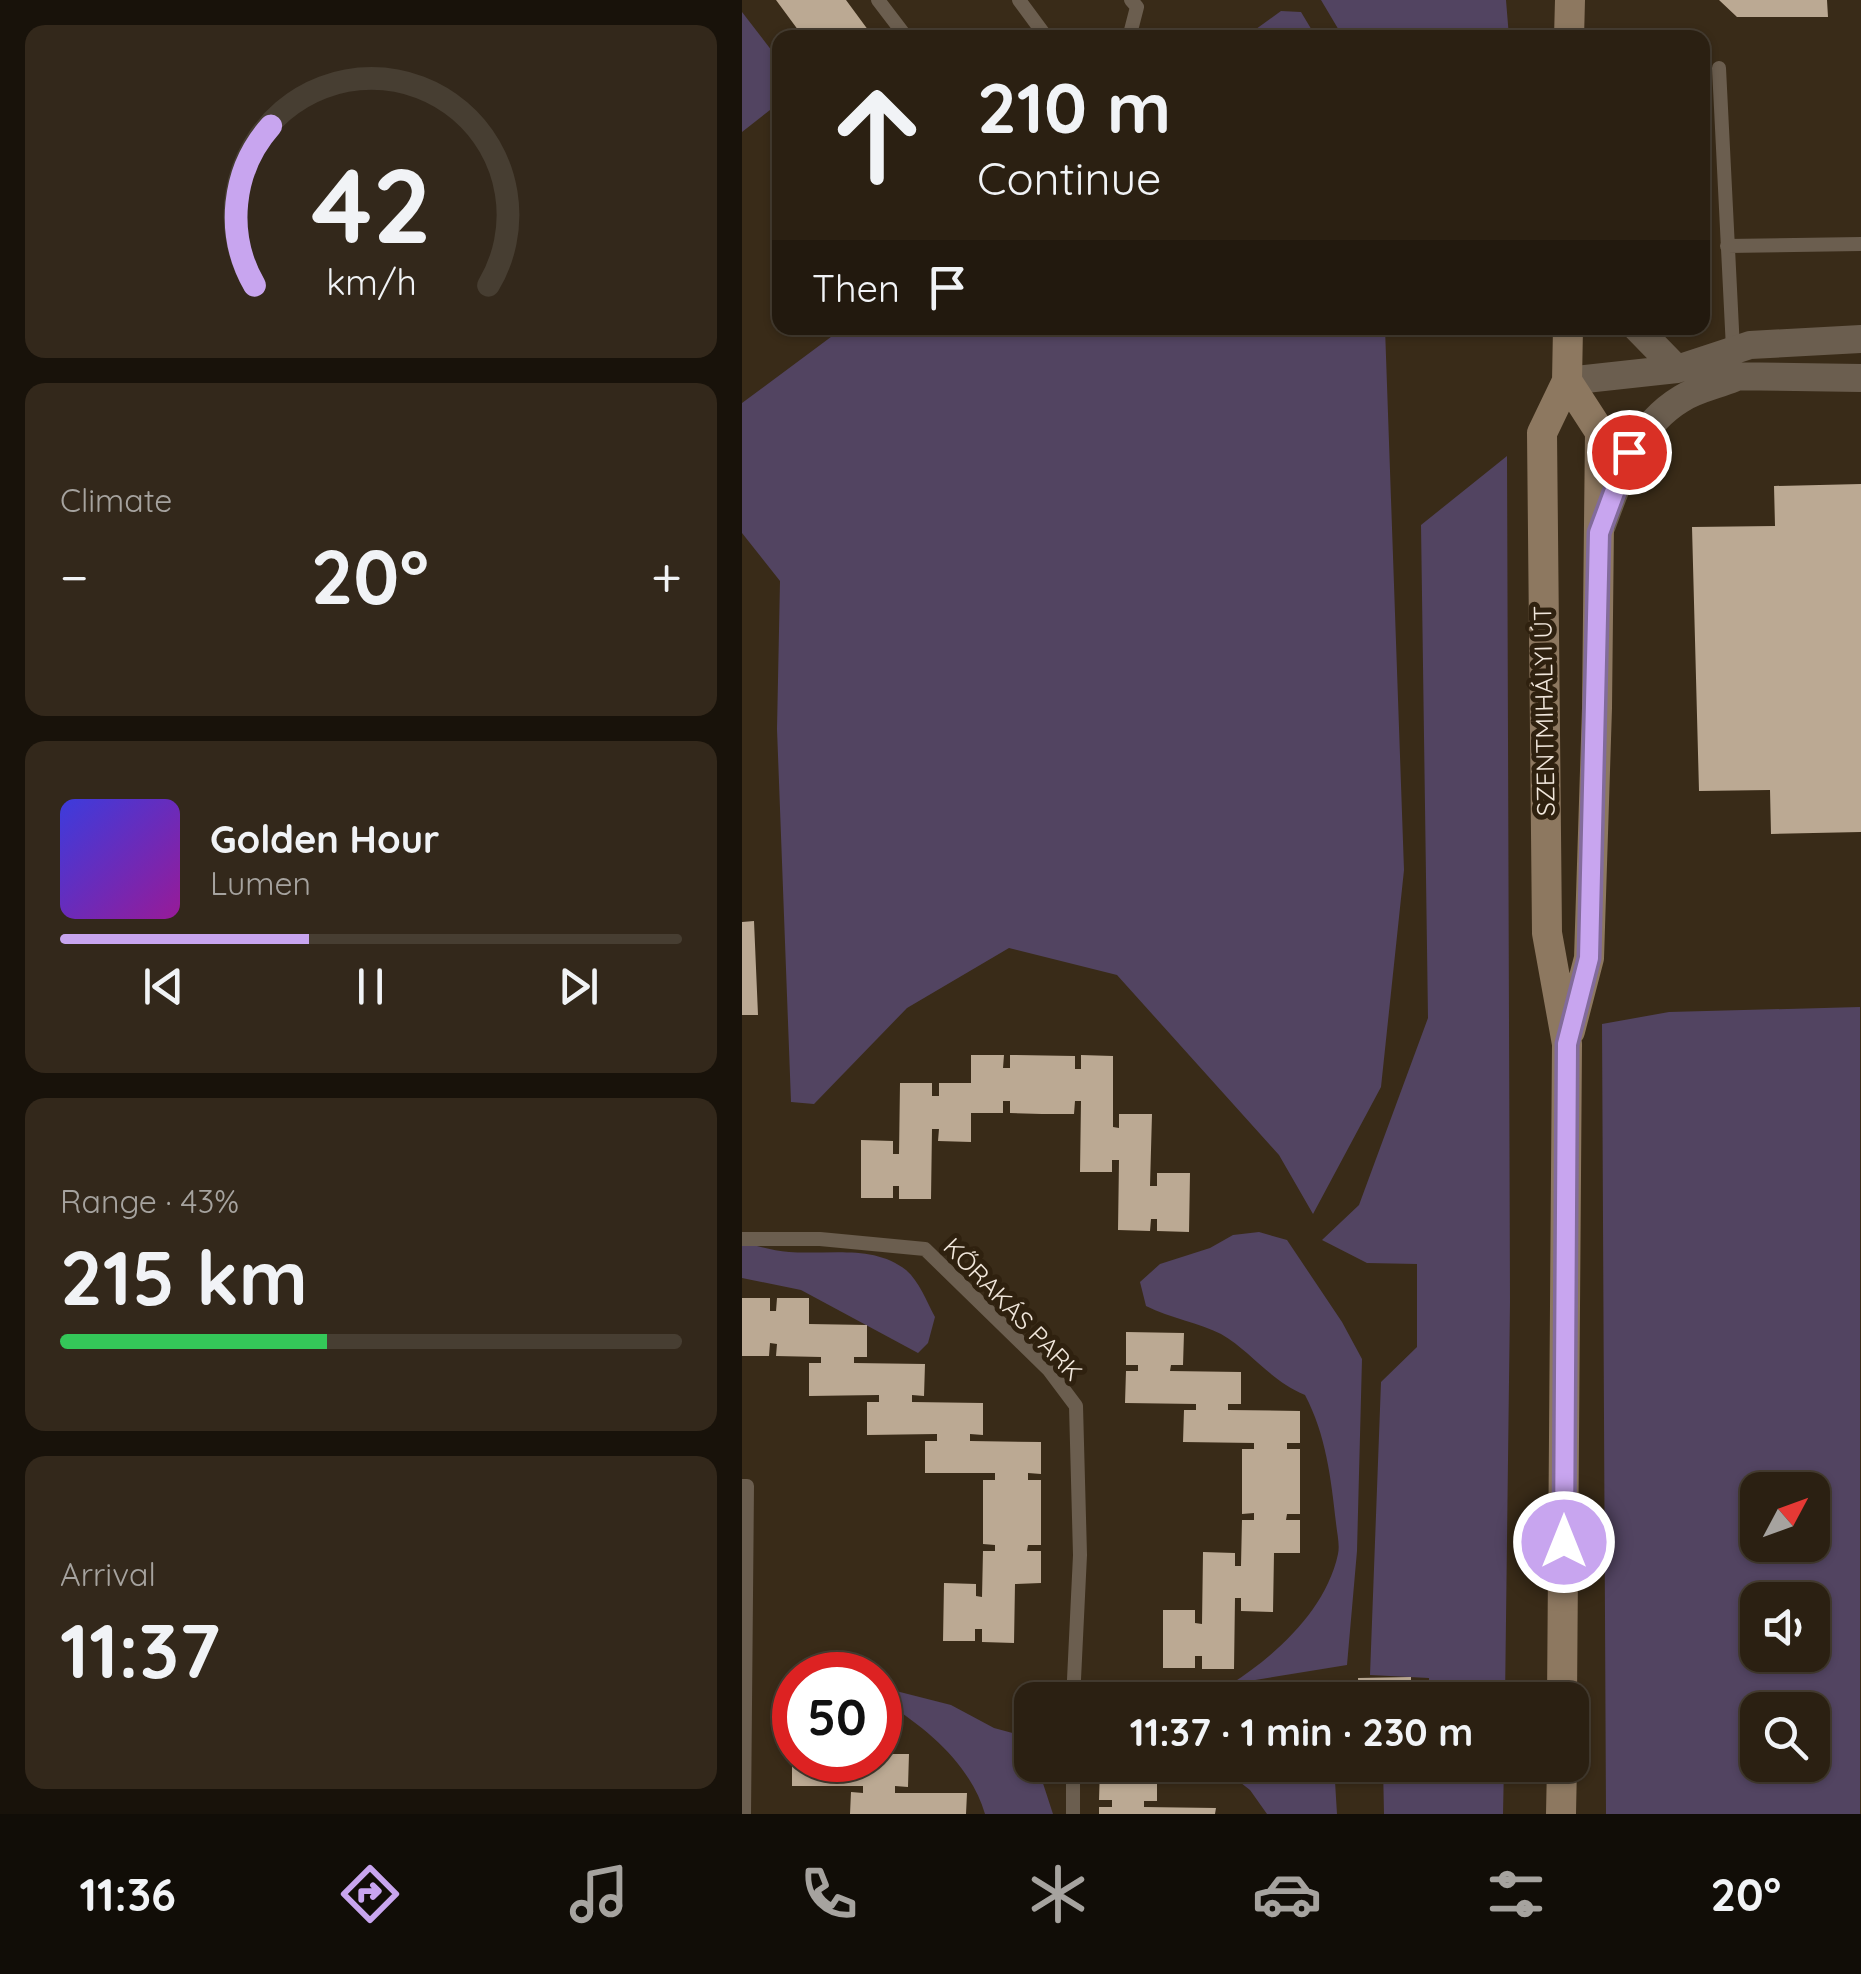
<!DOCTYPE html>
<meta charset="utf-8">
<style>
:root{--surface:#2b2012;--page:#33281b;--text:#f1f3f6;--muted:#a6a39f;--line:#473e32;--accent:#c8a5ef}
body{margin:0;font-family:Quicksand,sans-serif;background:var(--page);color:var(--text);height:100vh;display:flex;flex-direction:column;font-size:38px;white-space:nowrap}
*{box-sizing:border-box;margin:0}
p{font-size:32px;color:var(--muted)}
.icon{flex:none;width:55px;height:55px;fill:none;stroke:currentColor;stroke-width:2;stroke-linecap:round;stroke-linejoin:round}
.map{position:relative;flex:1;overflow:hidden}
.drawer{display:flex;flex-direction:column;gap:25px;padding:25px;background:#18120a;width:742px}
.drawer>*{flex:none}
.guide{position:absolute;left:30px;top:30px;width:938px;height:305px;border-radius:20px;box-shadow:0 2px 8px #0004,0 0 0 2px var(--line);background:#2b2012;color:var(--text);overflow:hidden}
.needle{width:65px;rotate:49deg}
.controls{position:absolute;left:998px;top:1472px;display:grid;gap:20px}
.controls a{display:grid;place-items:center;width:90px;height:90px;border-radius:20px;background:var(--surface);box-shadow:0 2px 8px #0004,0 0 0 2px var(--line);font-size:50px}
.speed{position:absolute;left:30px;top:1652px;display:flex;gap:20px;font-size:50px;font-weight:700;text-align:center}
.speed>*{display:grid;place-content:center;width:130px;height:130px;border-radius:50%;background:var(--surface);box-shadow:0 2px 8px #0004,0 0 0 2px var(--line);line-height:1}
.speed .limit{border:15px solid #d22;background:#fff;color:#111}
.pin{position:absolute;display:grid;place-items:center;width:85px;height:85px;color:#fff;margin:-42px;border:5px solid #fff;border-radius:50%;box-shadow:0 2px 10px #0007}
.me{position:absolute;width:110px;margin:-55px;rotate:0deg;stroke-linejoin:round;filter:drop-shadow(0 0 8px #0008)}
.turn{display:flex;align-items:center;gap:35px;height:210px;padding:0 40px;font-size:45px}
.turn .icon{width:130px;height:130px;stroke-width:2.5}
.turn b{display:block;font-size:70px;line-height:85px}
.then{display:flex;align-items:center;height:95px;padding:0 40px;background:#0003;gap:20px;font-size:38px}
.big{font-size:75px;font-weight:700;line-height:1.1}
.drawer .widget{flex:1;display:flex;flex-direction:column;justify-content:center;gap:15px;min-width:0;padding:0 35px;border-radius:20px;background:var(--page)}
.drawer .dial{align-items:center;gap:0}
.dial svg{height:260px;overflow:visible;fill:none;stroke:var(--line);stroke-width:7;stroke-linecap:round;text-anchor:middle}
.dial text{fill:var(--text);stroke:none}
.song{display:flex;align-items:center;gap:30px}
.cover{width:120px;height:120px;border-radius:15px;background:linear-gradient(135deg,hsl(240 70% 55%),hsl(300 70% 35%))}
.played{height:10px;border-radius:5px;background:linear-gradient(90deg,var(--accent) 40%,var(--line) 40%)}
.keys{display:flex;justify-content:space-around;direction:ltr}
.heat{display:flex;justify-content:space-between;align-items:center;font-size:55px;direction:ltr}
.charge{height:15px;border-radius:8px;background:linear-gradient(90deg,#34c759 43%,var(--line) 0)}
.trip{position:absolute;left:272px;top:1682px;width:575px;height:100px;border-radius:20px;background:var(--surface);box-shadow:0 2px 8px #0004,0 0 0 2px var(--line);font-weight:700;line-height:100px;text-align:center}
.menu{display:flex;height:160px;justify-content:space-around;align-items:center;background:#110d07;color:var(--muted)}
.menu .icon{width:70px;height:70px}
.menu .selected{color:var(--accent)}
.menu b{font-size:45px;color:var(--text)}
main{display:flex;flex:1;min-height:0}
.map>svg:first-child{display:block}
</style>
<main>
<section class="drawer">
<div class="widget dial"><svg viewBox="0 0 100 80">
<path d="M14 69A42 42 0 1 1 86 69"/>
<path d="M14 69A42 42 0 0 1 19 20" stroke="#c8a5ef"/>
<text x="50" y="56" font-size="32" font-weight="700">42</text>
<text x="50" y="72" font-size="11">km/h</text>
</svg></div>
<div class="widget"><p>Climate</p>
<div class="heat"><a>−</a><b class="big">20°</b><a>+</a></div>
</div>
<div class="widget">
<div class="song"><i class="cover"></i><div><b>Golden Hour</b><p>Lumen</p></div></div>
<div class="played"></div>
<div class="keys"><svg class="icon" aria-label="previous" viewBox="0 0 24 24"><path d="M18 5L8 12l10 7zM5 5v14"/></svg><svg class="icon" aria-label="pause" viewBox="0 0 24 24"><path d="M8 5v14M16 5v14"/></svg><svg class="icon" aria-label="next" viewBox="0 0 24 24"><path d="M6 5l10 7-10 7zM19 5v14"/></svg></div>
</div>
<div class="widget"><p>Range · 43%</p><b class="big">215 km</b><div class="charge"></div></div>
<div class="widget"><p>Arrival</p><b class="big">11:37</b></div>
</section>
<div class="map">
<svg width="1119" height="1814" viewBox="0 0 1119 1814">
<rect width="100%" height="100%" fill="#392b18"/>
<path fill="#524461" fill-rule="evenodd" d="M579,0h185l3,37h-166z
M539,11l20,1 15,25h-71z
M0,12l37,48v43l-37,29z
M101,328h542l19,542 -23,217 -68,127 -34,-59 -162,-180 -108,-27 -102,60 -93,96 -23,-2 -14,-373 3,-148 -38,-48v-130z
M765,456l3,846 -5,398h-76v-22l-59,-3 11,-293 36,-35v-83l-50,-1 -45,-23 37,-35 69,-187 -7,-493z
M1118,1007v807h-254l-4,-790 67,-12zM1015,1490h55v55h-55zM1015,1600h55v55h-55zM1015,1710h55v55h-55z
M517,1232l28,8 55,82 20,37 -5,192 -10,114 -116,19c45,-29 95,-74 107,-130 2,-9 -1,-21 -2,-31 -5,-45 -10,-88 -31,-128 -37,-16 -53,-43 -84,-61 -21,-11 -51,-16 -75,-28l-6,-24 20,-18 50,-16 23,-13z
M0,1242c15,4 31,9 47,10 38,3 85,-8 117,18 13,11 21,32 29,47l-7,26 -10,10 -117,-63 -59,-12z
M154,1691l55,14 43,23 26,7 9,10 3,20h5l16,49h-68c-14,-48 -56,-84 -97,-110z
M476,1765h116l3,49h-70l-17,-24z
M762,1765l-1,49h-119l-1,-48z"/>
<path fill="#bba993" d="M34,0h70l28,38h-70z
M977,0h108l1,17h-91z
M1119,484v348l-90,2 -1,-44 -71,1 -7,-264 83,-1 -1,-40z
M12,921l4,94h-16v-93z
M229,1055h33l-1,13h7v-13l65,1v13h6v-14l32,1v71l6,1v-14h33l-2,72h7v-13h33l-1,59 -32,-1v-12h-6l-1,12 -32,-1 1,-70h-7v12h-32l1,-71h-6l-1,13h-32l-32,-1v-12h-7v12h-32v29l-33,-1 1,-12h-7l-1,70h-32v-13h-6v12h-32v-58l32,1v13h6l1,-71h32v13h7v-13h32z
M0,1298h28v13h6l1,-13h32v26l58,1v32h-13v6l71,1 -1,32 -12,-1v7l71,1v32l-13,-1v7l71,1v32l-13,-1v7h13v65h-13l-1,6h14v32l-26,1 -1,59 -32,-1v-13h-7v12h-32l1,-58 32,1v12l6,1 1,-46h12v-6l-12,-1v-64h12v-7h-70v-32h12v-7l-70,1v-33h12v-7l-70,1v-33h12v-6l-45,-1 1,-12 -7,-1 -1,13h-27z
M384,1332l58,1 -1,32h-12l-1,6 71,1v32h-13v6l72,1v32h-13v6h13v65h-13l-1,6h14v33h-26l-1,59 -32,-1v-13h-6l-1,71h-32v-13h-7v12h-32v-58h32v13l7,1 1,-72 32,1v13h6l1,-46h12v-7l-12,1v-65h12v-6l-71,-1 1,-32h12v-6l-71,-1 1,-32h12v-6h-12z
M669,1677v23h-52l-1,-22z
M138,1754h29l-1,33 -13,-1v7h72l-1,21h-116l1,-22 12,1v-7h-71v-26h88z
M358,1768l57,1v32h-13v6l72,1 -1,6h-116v-7h13v-7h-13z"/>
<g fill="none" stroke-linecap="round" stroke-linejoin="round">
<path stroke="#6b5e4f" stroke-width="14" d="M136,0l29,38
M277,0l28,38
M387,38l8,-31 -6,-7
M977,68l14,281
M985,246l134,-2
M0,1239h78l105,10 124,121 27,36 4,149 -7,145
M0,1486h5l-3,328
M331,1765v49"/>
<path stroke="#6b5e4f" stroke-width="28" d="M895,328l40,41
M976,376l143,2
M825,381l110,-12 73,-24 111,-6
M860,525c18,-48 33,-98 79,-126 15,-10 36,-14 53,-21"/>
<path stroke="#8d7860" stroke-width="30" d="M827,38l1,-38
M825,381l33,51 -3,276 -8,250 -19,73
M820,1700l5,-656 -20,-111 -5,-500 25,-52 1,-53
M819,1814l1,-49"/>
</g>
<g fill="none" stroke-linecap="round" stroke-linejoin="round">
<g stroke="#826b9b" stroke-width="25">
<path id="route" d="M822,1542l3,-498 22,-86 10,-425 30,-81"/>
</g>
<use href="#route" stroke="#c8a5ef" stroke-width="18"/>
</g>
<g text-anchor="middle" stroke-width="10" stroke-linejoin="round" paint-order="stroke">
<g font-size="25" fill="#f1e7dc" stroke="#2f210f">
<text transform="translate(802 711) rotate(-91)" y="9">SZENTMIHÁLYI ÚT</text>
<text transform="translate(271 1309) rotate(46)" y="9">KŐRAKÁS PARK</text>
</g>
</g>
</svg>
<div class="controls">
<a><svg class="needle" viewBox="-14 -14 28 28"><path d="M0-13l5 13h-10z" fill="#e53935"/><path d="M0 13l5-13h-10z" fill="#a6a39f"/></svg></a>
<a><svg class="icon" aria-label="sound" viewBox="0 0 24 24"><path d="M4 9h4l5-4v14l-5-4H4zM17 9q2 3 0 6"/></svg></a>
<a><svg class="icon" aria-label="search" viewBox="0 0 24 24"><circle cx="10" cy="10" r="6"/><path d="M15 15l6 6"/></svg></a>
</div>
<div class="speed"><div class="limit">50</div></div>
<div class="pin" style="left:887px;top:452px;background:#d93025"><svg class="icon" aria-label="arrive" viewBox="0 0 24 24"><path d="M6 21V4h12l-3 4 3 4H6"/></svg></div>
<svg class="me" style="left:822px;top:1542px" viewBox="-20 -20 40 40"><circle r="17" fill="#c8a5ef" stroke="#fff" stroke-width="3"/><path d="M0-11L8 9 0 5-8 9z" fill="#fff"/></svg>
<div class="trip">11:37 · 1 min · 230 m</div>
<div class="guide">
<div class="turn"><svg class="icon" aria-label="ahead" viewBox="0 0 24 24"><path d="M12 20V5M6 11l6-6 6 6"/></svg><div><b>210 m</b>Continue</div></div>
<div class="then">Then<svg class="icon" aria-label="arrive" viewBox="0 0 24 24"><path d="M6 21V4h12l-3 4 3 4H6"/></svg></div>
</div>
</div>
</main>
<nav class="menu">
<b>11:36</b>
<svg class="icon selected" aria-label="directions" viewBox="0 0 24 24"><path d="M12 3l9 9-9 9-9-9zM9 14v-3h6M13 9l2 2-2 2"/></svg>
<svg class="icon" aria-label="music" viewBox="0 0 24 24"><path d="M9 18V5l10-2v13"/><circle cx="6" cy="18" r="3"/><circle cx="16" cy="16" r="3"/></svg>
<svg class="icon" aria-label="phone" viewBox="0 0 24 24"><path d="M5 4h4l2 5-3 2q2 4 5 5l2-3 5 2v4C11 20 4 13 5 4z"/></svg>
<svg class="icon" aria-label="climate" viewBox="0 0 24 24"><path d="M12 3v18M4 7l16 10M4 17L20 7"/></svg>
<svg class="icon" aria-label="car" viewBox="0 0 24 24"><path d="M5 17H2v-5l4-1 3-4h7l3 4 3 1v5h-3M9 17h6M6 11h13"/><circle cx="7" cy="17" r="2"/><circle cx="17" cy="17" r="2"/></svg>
<svg class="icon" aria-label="filters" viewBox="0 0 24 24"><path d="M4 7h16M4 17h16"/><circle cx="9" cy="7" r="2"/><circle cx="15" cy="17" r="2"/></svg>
<b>20°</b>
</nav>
